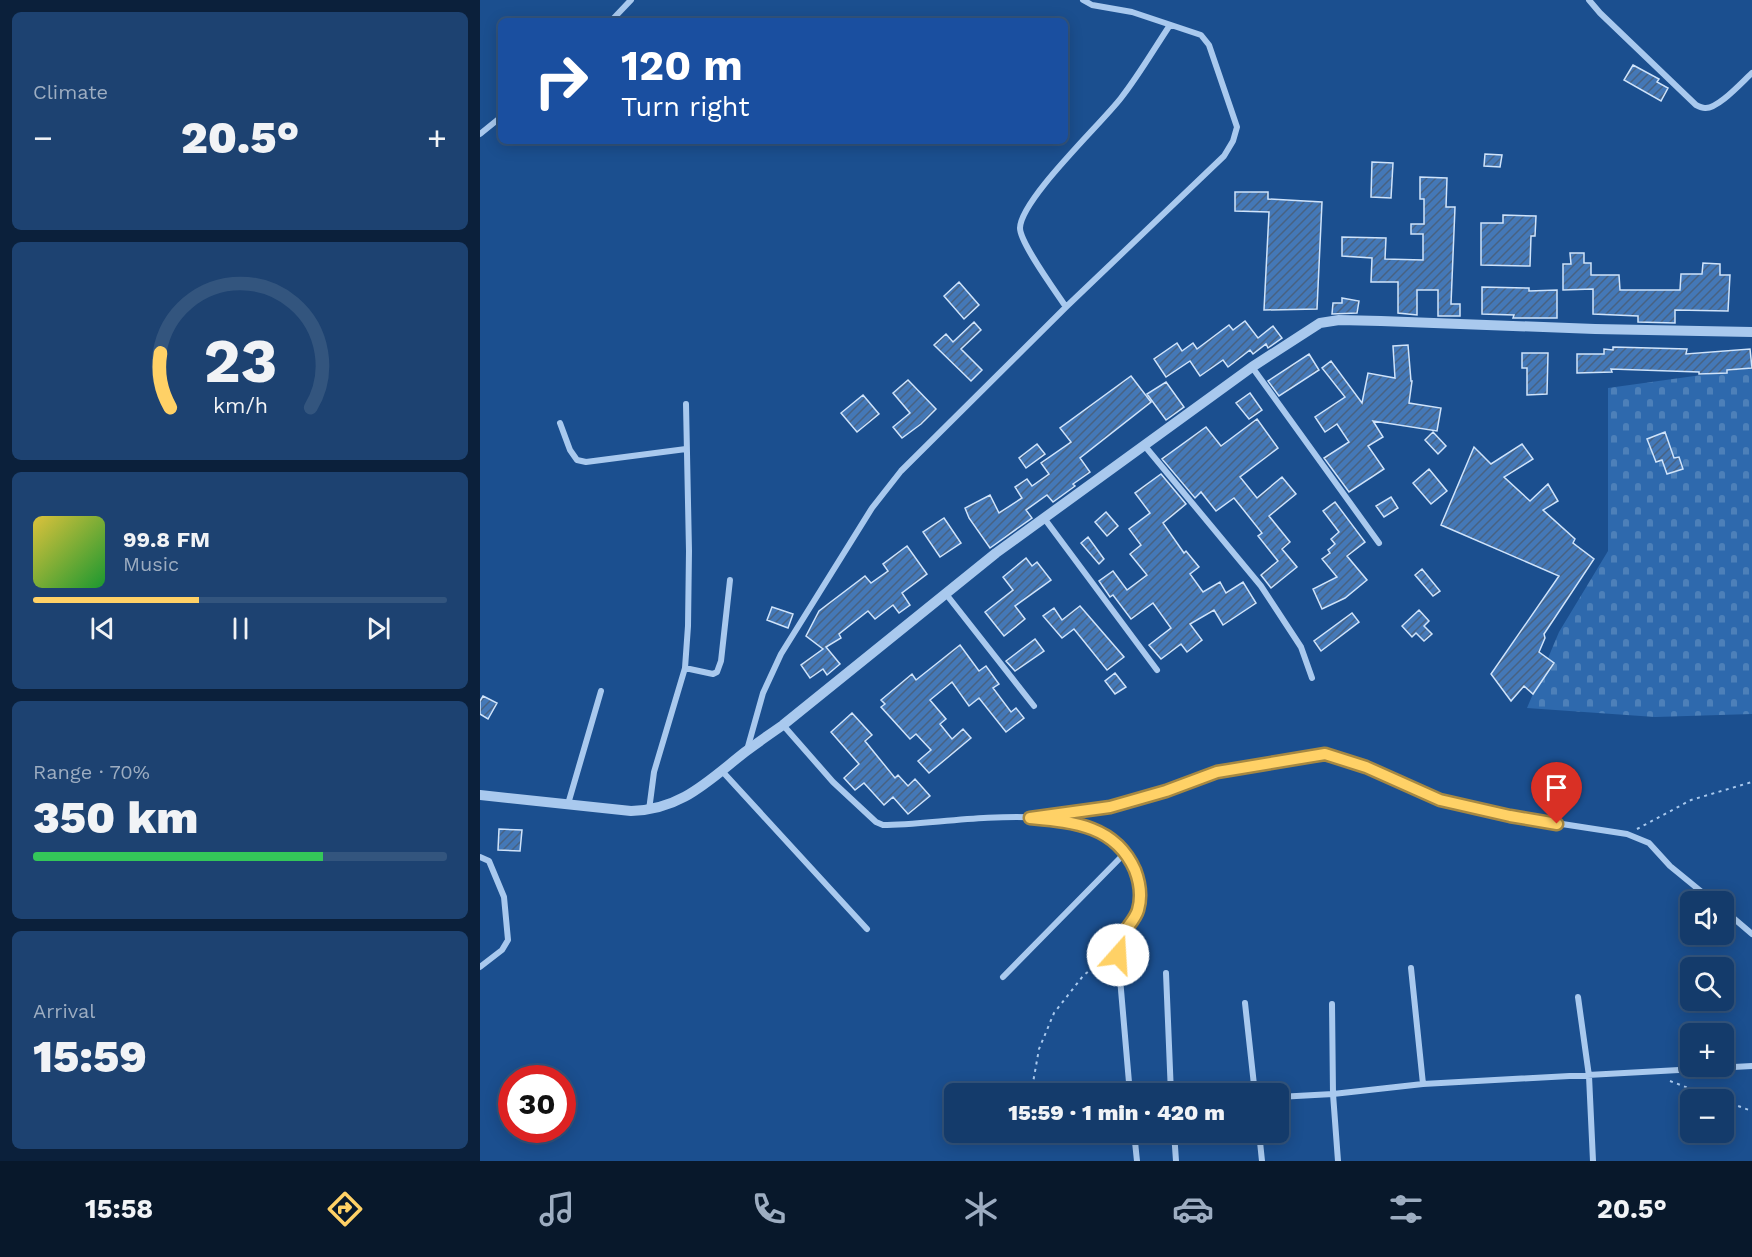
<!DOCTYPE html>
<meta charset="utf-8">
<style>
:root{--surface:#143b6b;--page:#1d4271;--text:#f1f3f6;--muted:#9dadc1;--line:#33557e;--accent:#ffd166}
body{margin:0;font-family:"Work Sans",sans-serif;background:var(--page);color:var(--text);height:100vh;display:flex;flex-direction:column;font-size:22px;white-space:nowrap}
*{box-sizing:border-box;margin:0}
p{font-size:20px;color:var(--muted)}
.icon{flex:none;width:33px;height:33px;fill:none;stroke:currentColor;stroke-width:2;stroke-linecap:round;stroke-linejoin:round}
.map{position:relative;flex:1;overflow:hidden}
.details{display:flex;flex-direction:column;gap:12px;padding:12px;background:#0b203b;width:480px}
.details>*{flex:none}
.top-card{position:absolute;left:18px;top:18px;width:570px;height:126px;border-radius:9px;box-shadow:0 3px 15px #0003,0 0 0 2px var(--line);background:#1a4fa0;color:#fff;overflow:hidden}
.controls{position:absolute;left:1200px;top:891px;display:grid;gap:12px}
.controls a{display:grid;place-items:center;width:54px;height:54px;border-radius:9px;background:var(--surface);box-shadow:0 3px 15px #0003,0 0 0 2px var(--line);font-size:30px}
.speed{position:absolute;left:18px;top:1065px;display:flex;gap:12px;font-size:30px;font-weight:700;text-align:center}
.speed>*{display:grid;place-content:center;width:78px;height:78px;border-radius:50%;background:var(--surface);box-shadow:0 3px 15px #0003,0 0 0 2px var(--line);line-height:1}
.speed .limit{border:9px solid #d22;background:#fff;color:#111}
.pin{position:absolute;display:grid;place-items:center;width:51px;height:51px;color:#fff;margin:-62px -26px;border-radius:50% 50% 50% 0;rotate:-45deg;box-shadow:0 0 6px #0007}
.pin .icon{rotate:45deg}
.me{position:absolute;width:66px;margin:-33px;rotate:19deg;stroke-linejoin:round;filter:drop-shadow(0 0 4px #0008)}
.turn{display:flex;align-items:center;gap:21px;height:126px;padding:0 24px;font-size:27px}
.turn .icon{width:78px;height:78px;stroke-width:2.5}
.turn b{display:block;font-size:42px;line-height:51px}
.big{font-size:45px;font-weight:800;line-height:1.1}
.details .card{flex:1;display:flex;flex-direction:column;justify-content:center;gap:9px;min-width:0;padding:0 21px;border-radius:9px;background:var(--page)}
.details .dial{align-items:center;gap:0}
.dial svg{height:156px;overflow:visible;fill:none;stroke:var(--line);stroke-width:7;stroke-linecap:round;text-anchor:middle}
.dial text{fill:var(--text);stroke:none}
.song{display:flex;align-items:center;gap:18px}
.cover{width:72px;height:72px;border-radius:9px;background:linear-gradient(135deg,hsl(50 70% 55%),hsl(130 70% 35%))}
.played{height:6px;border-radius:3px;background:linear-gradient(90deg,var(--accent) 40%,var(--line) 40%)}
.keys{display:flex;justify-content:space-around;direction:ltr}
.heat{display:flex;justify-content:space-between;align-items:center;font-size:33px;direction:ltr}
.charge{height:9px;border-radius:4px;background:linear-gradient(90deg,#34c759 70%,var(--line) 0)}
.trip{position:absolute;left:464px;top:1083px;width:345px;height:60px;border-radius:9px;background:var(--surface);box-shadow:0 3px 15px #0003,0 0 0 2px var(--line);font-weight:800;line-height:60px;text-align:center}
.tabs{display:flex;height:96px;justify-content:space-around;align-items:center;background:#08182b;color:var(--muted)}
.tabs .icon{width:42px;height:42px}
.tabs .on{color:var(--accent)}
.tabs b{font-size:27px;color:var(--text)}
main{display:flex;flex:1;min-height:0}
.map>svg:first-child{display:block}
</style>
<main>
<section class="details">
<div class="card"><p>Climate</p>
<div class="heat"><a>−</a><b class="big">20.5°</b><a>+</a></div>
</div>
<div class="card dial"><svg viewBox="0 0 100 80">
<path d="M14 69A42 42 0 1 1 86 69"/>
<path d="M14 69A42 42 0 0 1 9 41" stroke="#ffd166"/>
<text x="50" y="56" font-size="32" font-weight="700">23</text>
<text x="50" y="72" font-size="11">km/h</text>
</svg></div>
<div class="card">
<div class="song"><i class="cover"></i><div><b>99.8 FM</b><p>Music</p></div></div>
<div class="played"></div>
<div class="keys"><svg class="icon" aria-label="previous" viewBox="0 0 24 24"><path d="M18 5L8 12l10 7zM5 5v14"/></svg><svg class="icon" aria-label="pause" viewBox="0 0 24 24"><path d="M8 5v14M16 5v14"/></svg><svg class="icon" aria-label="next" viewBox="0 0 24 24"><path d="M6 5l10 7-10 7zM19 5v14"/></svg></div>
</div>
<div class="card"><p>Range · 70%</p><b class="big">350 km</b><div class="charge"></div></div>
<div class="card"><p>Arrival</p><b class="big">15:59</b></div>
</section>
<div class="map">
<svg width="1272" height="1161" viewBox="0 0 1272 1161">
<defs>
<pattern id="cemetery-stones" width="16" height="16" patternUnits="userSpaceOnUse" patternTransform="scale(1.5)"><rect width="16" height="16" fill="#2e69ad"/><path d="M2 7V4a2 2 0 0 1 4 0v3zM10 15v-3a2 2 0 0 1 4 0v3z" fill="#4d80b9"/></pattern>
<pattern id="building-hatch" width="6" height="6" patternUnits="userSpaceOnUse" patternTransform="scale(1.5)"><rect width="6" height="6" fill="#4478b7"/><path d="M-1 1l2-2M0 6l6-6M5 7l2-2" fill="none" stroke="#486282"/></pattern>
</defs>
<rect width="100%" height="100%" fill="#1b4f8f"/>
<path fill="url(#cemetery-stones)" d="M1272,368v346l-97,3 -128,-9 32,-76 49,-81v-163z"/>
<path fill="url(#building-hatch)" stroke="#cfe3fa" stroke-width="1.5" d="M1153,65l26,14 -2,3 11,6 -7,13 -37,-21z
M1005,154l17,1 -2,12 -16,-1z
M892,162l21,1 -2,35 -20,-1z
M940,177l27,1 -1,29h9l-4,97h9v12h-22v-26h-21v25l-19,-2v-31h-27l1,-24 -30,-2v-19l44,1 -1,21 38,1v-26h-12v-10h13v-25h-4z
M755,192h33v7l54,3 -5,107 -53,1 5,-98 -34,-1z
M1023,215l33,1 -1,20h-4l-1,30 -49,-1v-42h22z
M1090,253h14v10h7v12h28l1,15h60l1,-16h21l1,-11 17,1v11h10l-2,36 -53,-1v13l-37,-1v-6l-45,-2v-25l-30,1v-26h8z
M479,282l20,23 -15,14 -20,-23z
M1002,287l47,1v3l28,-1v28h-44l1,-3 -32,-1z
M862,298l17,3 -2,12 -25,1 1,-11h9z
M765,321l13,17 15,-12 9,12 -14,10 -2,-4 -13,10 -3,-4 -22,17 -5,-7 -23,16 -10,-15 -24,16 -12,-18 23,-16 5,8 11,-8 4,6 32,-24 4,5z
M494,322l7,8 -20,19 21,21 -11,11 -37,-36 12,-11 7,8z
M928,345l3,36h1l-3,22 32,5 -4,23 -64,-10 10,16 -15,9 16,23 -35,23 -25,-34 25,-16 -12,-18 -12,8 -10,-15 30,-20 -23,-29 9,-7 31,42 6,-30 27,5 -2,-32z
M1133,347l74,2 -1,5 64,-5 2,19 -25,2v3l-28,1v-2l-88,-3 1,3 -35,1v-19h27v-5l9,1z
M1042,353h26l-1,41 -20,1v-27h-5z
M829,354l10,16 -40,26 -11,-15z
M651,376l20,26 -71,56 10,14 -17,12 2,2 -22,16 -6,-7 -21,15 6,8 -42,30 -21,-30 -4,-10 25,-13 9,18 23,-15 -7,-11 12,-8 5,7 17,-12 -8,-11 30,-21 -11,-14z
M428,380l28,29 -15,15 -19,14 -9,-11 17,-14 -17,-20z
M686,382l18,25 -18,13 -19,-26z
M770,393l12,17 -13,9 -13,-16z
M383,395l16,19 -22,18 -16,-19z
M777,419l21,29 -38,29 17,21 25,-21 14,17 -27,22 21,26 -8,7 15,18 -26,21 -10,-13 17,-14 -20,-25 4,-3 -28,-35 -18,13 -15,-19 -6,6 -33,-39 44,-32 15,19z
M953,432l13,14 -8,8 -13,-14z
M1185,432l9,26 5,-1 4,12 -16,5 -5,-14 -6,2 -9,-23z
M557,444l8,10 -19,14 -7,-10z
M1042,444l11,15 -29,18 26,24 18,-17 10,17 -15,9 32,29 -2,4 21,16 -50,75 1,4 -6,14 15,11 -21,31 -9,-8 -13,15 -20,-27 68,-98 -118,-51 33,-78 17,17z
M949,469l18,22 -16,13 -18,-21z
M681,474l25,30 -23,19 21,30 2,-2 13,16 -9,7 13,18 17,-10 6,11 17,-11 13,21 -33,22 -9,-15 -24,14 12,16 -15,12 -6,-8 -20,15 -12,-14 22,-17 -18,-25 -22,16 -18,-24 -3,2 -11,-16 14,-10 14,19 20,-15 -17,-21 11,-9 -12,-16 21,-16 -15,-20z
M911,497l7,11 -14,9 -8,-11z
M855,502l30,40 -18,14 20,24 -22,18 -23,11 -9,-20 24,-12 -15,-18 8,-6 -2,-3 7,-6 -4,-5 8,-7 -16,-21z
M626,512l12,14 -11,10 -12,-14z
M464,518l17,25 -21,14 -17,-25z
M608,537l16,22 -5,5 -18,-21z
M427,546l20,28 -25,19 8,12 -11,8 -6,-8 -18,14 -7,-8 -29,23 2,4 -15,9 14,17 -13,11 -4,-6 -13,9 -9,-13 22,-16 -17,-13 13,-25 46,-35 6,7 17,-12 -5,-7z
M546,558l6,8 5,-4 14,18 -36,26 10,13 -21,17 -19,-24 28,-22 -10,-13z
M942,569l18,22 -7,5 -18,-21z
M600,606l44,51 -17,13 -33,-41 -12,9 -19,-22 11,-8 8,12z
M292,607l21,7 -5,14 -21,-8z
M939,610l10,11 -5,5 8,8 -8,7 -8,-8 -4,4 -10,-11z
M872,613l7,9 -38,29 -7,-10z
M555,639l9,12 -29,20 -9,-10z
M480,645l19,26 7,-5 13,18 -6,4 18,24 5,-4 8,10 -18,14 -27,-34 -10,8 -17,-24 -22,18 16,19 -6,5 12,15 11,-10 8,9 -42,35 -11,-12 13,-11 -15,-16 -6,5 -29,-32 4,-3 -4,-4 31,-26 4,6z
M635,673l11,14 -11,7 -10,-13z
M3,696l14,7 -9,16 -8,-5v-13z
M372,713l20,22 -7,6 30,37 3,-3 10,11 7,-7 15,17 -22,18 -15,-17 -9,8 -20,-22 -9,7 -11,-12 15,-14 -28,-32z
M19,829l23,1 -2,21 -22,-1z"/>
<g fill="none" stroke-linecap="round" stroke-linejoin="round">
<path stroke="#a9c9ee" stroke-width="2" stroke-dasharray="3 4.5" stroke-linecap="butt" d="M1157,829l54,-29 61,-18
M1190,1081l50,19
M551,1094l8,-45 15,-36 29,-37 14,-12 11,-5
M1244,1101l28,10"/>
<path stroke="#a9c9ee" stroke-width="6" d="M1109,0l11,13 96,92c2,1 7,3 9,3 13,1 37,-26 47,-35
M131,21l20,-21
M0,134l21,-17
M586,307c-10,-15 -46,-64 -46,-79 1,-29 81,-104 101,-130 18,-23 33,-49 49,-73
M772,367l127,176
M80,423l10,27 7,10 9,2 100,-13
M664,445l117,141 40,61 11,31
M564,518l113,152
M466,594l88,112
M205,668l28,6 4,-2 4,-11 9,-81
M303,725l50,57 43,40 7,3c63,0 183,-27 234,18 5,4 8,10 11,15 6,9 12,23 13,34 1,21 -16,32 -22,50 -1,4 -1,9 -1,13l12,139
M267,750l16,-57 18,-39 91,-146 29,-37 165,-164 158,-151 9,-15 4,-14 -28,-82 -8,-10 -69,-23 -40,-7 -9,-5
M242,771l145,158
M88,804l33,-113
M169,810l5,-38 31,-104 3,-42 1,-75 -3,-147
M550,818l80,-11 56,-16 51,-19 108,-18 41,13 74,33 70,16 117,18 22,9 21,23 44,36
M0,857l9,4 15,36 4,43 -6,10 -22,17
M1244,910l28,24
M931,968l12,116
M686,973l5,121
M523,977l122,-124
M1098,997l11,79 4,85
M765,1003l10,91
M852,1004l1,90 5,67
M798,1097l55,-3 90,-10 329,-18
M654,1132l3,29
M694,1132l2,29
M779,1132l3,29"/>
<path stroke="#a9c9ee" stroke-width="10" d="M0,795l151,16c50,-1 77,-30 114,-59 12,-9 25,-18 38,-27l213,-172 256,-186 68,-44 19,-3 42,1 214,8 157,3"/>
</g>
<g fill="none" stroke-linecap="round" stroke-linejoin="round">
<g stroke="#a68842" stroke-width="15">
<path id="route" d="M638,955c0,-4 0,-9 1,-13 4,-12 16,-21 19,-32 4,-14 2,-27 -3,-40 -20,-45 -62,-48 -105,-52l80,-11 56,-16 51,-19 108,-18 41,13 74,33 70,16 47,8"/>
</g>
<use href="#route" stroke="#ffd166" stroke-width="10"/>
</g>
</svg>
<div class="controls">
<a><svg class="icon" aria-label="sound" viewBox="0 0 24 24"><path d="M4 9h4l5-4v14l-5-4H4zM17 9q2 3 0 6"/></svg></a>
<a><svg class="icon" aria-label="search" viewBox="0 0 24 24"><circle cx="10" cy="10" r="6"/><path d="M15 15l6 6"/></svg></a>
<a>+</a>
<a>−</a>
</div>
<div class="speed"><div class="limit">30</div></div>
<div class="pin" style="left:1077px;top:824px;background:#d93025"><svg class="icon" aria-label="arrive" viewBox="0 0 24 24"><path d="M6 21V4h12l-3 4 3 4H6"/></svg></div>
<svg class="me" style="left:638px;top:955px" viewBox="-20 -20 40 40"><circle r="19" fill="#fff"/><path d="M0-13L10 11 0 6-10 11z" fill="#ffd166"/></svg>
<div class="trip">15:59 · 1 min · 420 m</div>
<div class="top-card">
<div class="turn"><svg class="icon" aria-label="right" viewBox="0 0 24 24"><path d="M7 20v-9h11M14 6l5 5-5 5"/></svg><div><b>120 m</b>Turn right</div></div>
</div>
</div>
</main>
<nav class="tabs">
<b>15:58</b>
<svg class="icon on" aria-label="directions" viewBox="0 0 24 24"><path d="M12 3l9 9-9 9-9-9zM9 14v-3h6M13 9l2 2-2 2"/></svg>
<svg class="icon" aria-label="music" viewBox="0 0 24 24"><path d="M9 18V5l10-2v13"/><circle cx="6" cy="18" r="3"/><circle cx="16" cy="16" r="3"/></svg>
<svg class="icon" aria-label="phone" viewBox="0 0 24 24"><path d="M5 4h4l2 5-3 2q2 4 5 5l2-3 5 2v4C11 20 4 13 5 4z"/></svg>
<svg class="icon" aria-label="climate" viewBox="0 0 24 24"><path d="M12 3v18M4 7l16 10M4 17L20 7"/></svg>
<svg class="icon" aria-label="car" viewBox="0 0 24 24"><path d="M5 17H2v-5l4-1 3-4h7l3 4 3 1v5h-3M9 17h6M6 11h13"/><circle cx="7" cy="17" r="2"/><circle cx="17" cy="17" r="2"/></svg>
<svg class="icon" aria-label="filters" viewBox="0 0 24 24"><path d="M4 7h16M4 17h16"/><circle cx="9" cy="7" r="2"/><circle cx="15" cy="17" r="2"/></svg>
<b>20.5°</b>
</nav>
